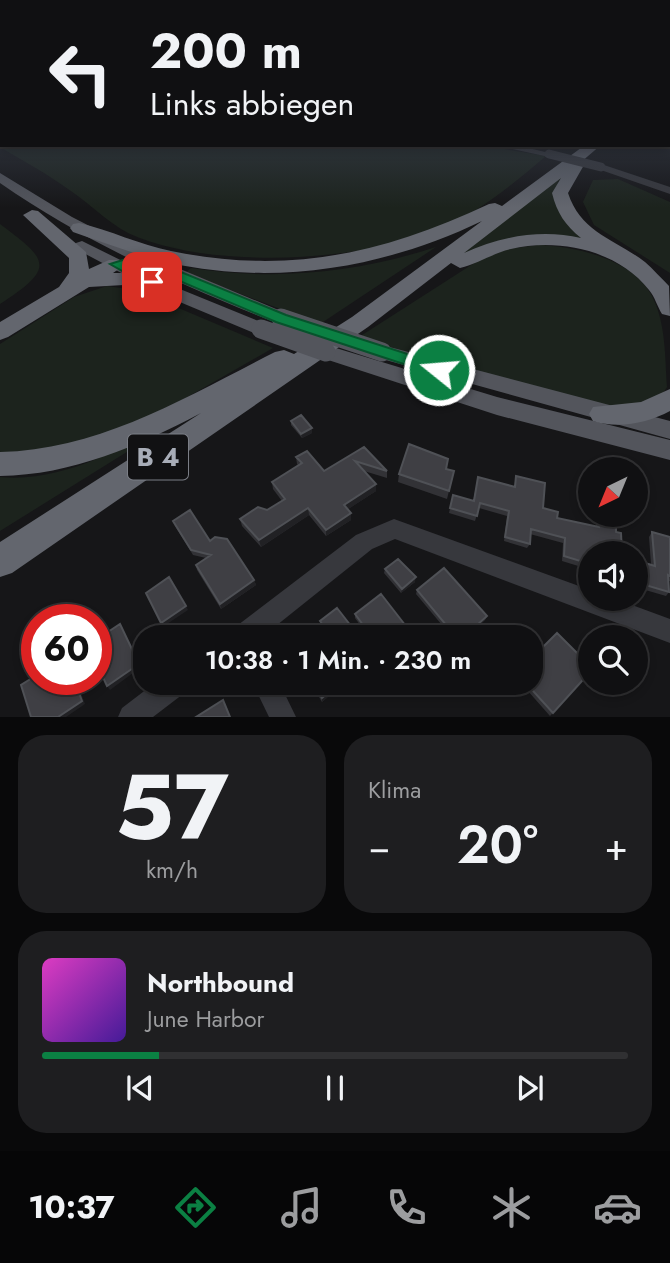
<!DOCTYPE html>
<html lang="de">
<meta charset="utf-8">
<style>
:root{--surface:#101012;--page:#1e1e20;--text:#f1f3f6;--muted:#9c9d9f;--line:#303032;--accent:#0b8043}
body{margin:0;font-family:Jost,sans-serif;background:var(--page);color:var(--text);height:100vh;display:flex;flex-direction:column;font-size:26px;white-space:nowrap}
*{box-sizing:border-box;margin:0}
p{font-size:23px;color:var(--muted)}
.icon{flex:none;width:38px;height:38px;fill:none;stroke:currentColor;stroke-width:2;stroke-linecap:round;stroke-linejoin:round}
.map{position:relative;height:717px;overflow:hidden}
.sheet{display:flex;flex-direction:column;gap:18px;padding:18px;background:#09090a;flex:1}
.sheet>*{flex:none}
.hud{position:absolute;left:0px;top:0px;width:670px;height:147px;box-shadow:0 4px 10px #0003,0 0 0 2px var(--line);background:#101012;color:var(--text);overflow:hidden}
.needle{width:46px;rotate:223deg}
.tools{position:absolute;left:578px;top:457px;display:grid;gap:14px}
.tools a{display:grid;place-items:center;width:70px;height:70px;border-radius:50%;background:var(--surface);box-shadow:0 4px 10px #0003,0 0 0 2px var(--line);font-size:35px}
.speed{position:absolute;left:21px;top:604px;display:flex;gap:14px;font-size:35px;font-weight:700;text-align:center}
.speed>*{display:grid;place-content:center;width:91px;height:91px;border-radius:50%;background:var(--surface);box-shadow:0 4px 10px #0003,0 0 0 2px var(--line);line-height:1}
.speed .limit{border:10px solid #d22;background:#fff;color:#111}
.pin{position:absolute;display:grid;place-items:center;width:60px;height:60px;color:#fff;margin:-30px;border-radius:14px;box-shadow:0 4px 10px #0006}
.me{position:absolute;width:77px;margin:-38px;rotate:287deg;stroke-linejoin:round;filter:drop-shadow(0 0 5px #0008)}
.turn{display:flex;align-items:center;gap:24px;height:147px;padding:0 35px;font-size:32px}
.turn .icon{width:91px;height:91px;stroke-width:2.5}
.turn b{display:block;font-size:49px;line-height:60px}
.big{font-size:52px;font-weight:600;line-height:1.1}
.sheet .tile{flex:1;display:flex;flex-direction:column;justify-content:center;gap:10px;min-width:0;padding:0 24px;border-radius:28px;background:var(--page)}
.sheet .dial{align-items:center;gap:0}
.dial b{font-size:91px;line-height:1}
.song{display:flex;align-items:center;gap:21px}
.cover{width:84px;height:84px;border-radius:10px;background:linear-gradient(135deg,hsl(310 70% 55%),hsl(260 70% 35%))}
.played{height:7px;border-radius:4px;background:linear-gradient(90deg,var(--accent) 20%,var(--line) 20%)}
.keys{display:flex;justify-content:space-around;direction:ltr}
.heat{display:flex;justify-content:space-between;align-items:center;font-size:38px;direction:ltr}
.sheet .tiles{flex:1;display:grid;gap:18px;grid-template-columns:1fr 1fr}
.tile:last-child{grid-column:span 2}
.trip{position:absolute;left:133px;top:625px;width:410px;height:70px;border-radius:28px;background:var(--surface);box-shadow:0 4px 10px #0003,0 0 0 2px var(--line);font-weight:600;line-height:70px;text-align:center}
.menu{display:flex;height:112px;justify-content:space-around;align-items:center;background:#060607;color:var(--muted)}
.menu .icon{width:49px;height:49px}
.menu .on{color:var(--accent)}
.menu b{font-size:32px;color:var(--text)}
.map>svg:first-child{display:block}
</style>
<div class="map">
<svg width="670" height="717" viewBox="0 0 670 717">
<rect width="100%" height="100%" fill="#161618"/>
<path fill="#1c231d" d="M0,115l2,30h454l36,2 54,9c-35,30 -76,64 -120,79 -79,27 -221,34 -298,-2 -21,-11 -40,-31 -60,-44 -22,-16 -45,-28 -68,-42z
M565,173l-7,9 -3,12 35,44h-23l-98,16 -25,12z
M618,179l52,23v71l-76,-48 -11,-23 10,-22z
M0,224c50,37 55,44 0,80z
M538,245c37,1 95,14 114,51 14,27 13,62 15,91l-9,14 -49,6 -154,-39 -96,-31 120,-77 29,-11z
M436,247l-116,77 -135,-51 6,-5c84,13 165,5 245,-21z
M107,286l29,4 137,58 -89,51 -85,41 -99,17v-113l74,-47z
M175,422l-175,109v-54c62,6 121,-29 175,-55z"/>
<g fill="none" stroke-linecap="round" stroke-linejoin="round">
<path fill="#37383d" fill-rule="evenodd" d="M494,145h21l39,9 -5,3z
M598,165h6l66,22v7l-72,-25z
M394,519l196,71v8h23l57,21v24l-275,-104 -23,10 -110,88h-31l3,-9 122,-93z
M156,682h35l-4,9 -34,26h-35l4,-9z
M252,682h27l17,35h-27z"/>
<path fill="#53555c" fill-rule="evenodd" d="M0,173l72,44 70,36 146,61 3,4 -3,4h-14c-96,-38 -189,-80 -274,-139z
M82,241l93,46 93,38 3,4 -3,4h-14l-91,-38 -87,-46 -2,-3 2,-3z
M326,345l171,52 173,43v20l-173,-45 -178,-58 -3,-5 3,-5z
M382,345l288,76v18l-295,-82 -3,-5 3,-5z"/>
<path fill="#63666e" fill-rule="evenodd" d="M585,145h16l-20,17 3,3 -16,28c13,40 47,46 77,69 8,7 16,16 24,24l1,30 -8,-2c-5,-8 -7,-17 -13,-24 -31,-40 -91,-52 -138,-41 -18,4 -33,15 -51,19l-9,-5 -83,64 -356,246 -12,4v-35l201,-129c-63,33 -129,62 -201,63v-24c100,-2 188,-56 275,-100l9,-2 10,4 58,-37 130,-96c-98,47 -205,65 -312,42 -34,-8 -65,-20 -97,-31l-3,-4 3,-4 6,-1c31,7 61,22 92,28 117,24 212,3 318,-47l6,-1 7,3zM561,178l-9,15c5,20 13,32 29,45 -39,-9 -80,-2 -117,15z
M32,210l6,1 48,41 3,17 20,-9h14l3,4 -13,9c17,-1 56,5 67,18l-3,5 -8,1 -45,-12 -35,2 -81,50 -8,3v-18l59,-35 10,-14v-15l-46,-43z
M670,389v22c-22,12 -52,18 -77,10l-4,-7 4,-7 48,-5z"/>
<path stroke="#37383d" stroke-width="9" d="M549,154l52,13"/>
<path stroke="#53555c" stroke-width="19" d="M281,318l101,34
M261,329l65,23"/>
</g>
<path fill="#323236" d="M291,421l21,12 -10,5 -11,-13z
M364,447l23,24v7l-23,-7 12,13v7l-28,18 3,4v7l-25,16 -17,-21 -48,32 -19,-21 -2,-7 27,-9 15,-9 -9,-12 -1,-7 26,-17 -1,-1 -1,-7 28,14z
M446,469l8,2 -7,28 -49,-17 1,-8z
M516,476l27,32 14,10 39,9v-3l3,-5 17,13 6,21h-32v13l-2,3 -26,-8 1,-18 -33,-9v10l-3,4 -23,-7 3,-25 -28,-8 -4,13 -26,-8 4,-18 20,6 5,-24 36,10z
M173,521l37,20 44,39 2,5 -35,24 -24,-39 -1,-5 10,-7 -13,-3 -18,-29z
M652,532l18,5v44h-2l1,11 -3,4 -31,-9v-27l16,4 -2,-27z
M385,569l30,13 -14,11 -17,-20z
M417,590l70,26 -2,4 -19,17h-14l-36,-43z
M355,614l53,20 -3,3h-36l-14,-19z
M320,621l31,5 -1,4 -8,7h-13l-9,-13z
M534,656l56,16 -40,44 -30,-34h10z
M310,682h35l-23,20z"/>
<path fill="#212124" d="M312,428v5l-10,5 -1,-4z
M376,484v7l-32,21v-7z
M308,508l1,7 -48,32 -2,-7z
M351,513v7l-25,16v-6z
M416,577l-1,5 -14,11 1,-4z
M254,580l2,5 -35,24 -1,-5z
M186,606l2,4 -24,16 -3,-3z
M487,616l-2,4 -19,17h-2z
M120,624l21,43 -31,23 -3,-4z
M351,626l-1,4 -8,7h-5z
M74,679h2l9,25 -19,13h-8z
M341,682h4l-23,20v-4z"/>
<path fill="#3f3f44" stroke="#4f5156" stroke-width="2" d="M301,415l11,13 -11,6 -10,-13z
M409,444l39,15 -2,10 8,2 -5,20 -50,-17z
M364,447l23,24 -32,-10 21,23 -32,21 7,8 -25,17 -18,-22 -49,32 -19,-21 18,-12 9,3 18,-11 -13,-17 30,-19 -6,-6 11,-6 17,20z
M516,476l29,7 -2,25 15,4 -1,6 42,9v-8l17,5v8l5,1 1,20h-20l-11,-3v3h-1v11l-26,-8 1,-18 -34,-9 -1,15 -25,-7 4,-26 -29,-8 -3,13 -27,-8 3,-13 21,6 4,-24 37,10z
M190,510l20,31 5,-4 12,2 27,41 -34,24 -24,-39 15,-10 -20,-5 -18,-29z
M652,532l18,5v39l-2,-1 1,17 -34,-10v-22l20,6z
M398,559l18,18 -14,12 -17,-20z
M444,568l43,48 -23,21h-8l-39,-47z
M169,577l17,29 -25,17 -15,-30z
M381,594l28,36 -8,7h-29l-17,-23z
M337,608l14,18 -14,11h-5l-12,-16z
M120,624l19,40 -32,22 -11,-24v-22z
M557,633l33,33v6l-37,41 -28,-31h5v-30l4,4z
M37,675v4h37l8,22 -24,16h-27l-10,-32z
M312,682h29l-19,16z
M223,700l7,17h-34z"/>
<linearGradient id="sky" x2="0" y2="1"><stop stop-color="#0c0c0d"/><stop offset="0.52" stop-color="#363c48"/><stop offset="1" stop-color="#363c48" stop-opacity="0"/></linearGradient>
<rect width="670" height="208" fill="url(#sky)"/>
<path fill="#0b8043" stroke="#07532c" stroke-width="2" d="M129,258l25,3 132,54 159,51 3,4 -9,6 -5,-2 -158,-52 -129,-55 -18,-1 29,16 -6,4 -5,-1 -37,-21z"/>
<g text-anchor="middle" stroke-width="7" stroke-linejoin="round" paint-order="stroke">
<rect fill="#111113" stroke="#7b7e86" stroke-width="2" x="128" y="434.5" width="60" height="45" rx="5"/>
<g font-size="26" font-weight="bold" fill="#a8adb8">
<text x="158" y="466">B 4</text>
</g>
</g>
</svg>
<div class="tools">
<a><svg class="needle" viewBox="-14 -14 28 28"><path d="M0-13l5 13h-10z" fill="#e53935"/><path d="M0 13l5-13h-10z" fill="#9c9d9f"/></svg></a>
<a><svg class="icon" aria-label="sound" viewBox="0 0 24 24"><path d="M4 9h4l5-4v14l-5-4H4zM17 9q2 3 0 6"/></svg></a>
<a><svg class="icon" aria-label="search" viewBox="0 0 24 24"><circle cx="10" cy="10" r="6"/><path d="M15 15l6 6"/></svg></a>
</div>
<div class="speed"><div class="limit">60</div></div>
<div class="pin" style="left:152px;top:282px;background:#d93025"><svg class="icon" aria-label="arrive" viewBox="0 0 24 24"><path d="M6 21V4h12l-3 4 3 4H6"/></svg></div>
<svg class="me" style="left:439px;top:370px" viewBox="-20 -20 40 40"><circle r="17" fill="#0b8043" stroke="#fff" stroke-width="3"/><path d="M0-11L8 9 0 5-8 9z" fill="#fff"/></svg>
<div class="trip">10:38 · 1 Min. · 230 m</div>
<div class="hud">
<div class="turn"><svg class="icon" aria-label="left" viewBox="0 0 24 24"><path d="M17 20v-9H6M10 6l-5 5 5 5"/></svg><div><b>200 m</b>Links abbiegen</div></div>
</div>
</div>
<section class="sheet">
<div class="tiles">
<div class="tile dial"><b>57</b><p>km/h</p></div>
<div class="tile"><p>Klima</p>
<div class="heat"><a>−</a><b class="big">20°</b><a>+</a></div>
</div>
<div class="tile">
<div class="song"><i class="cover"></i><div><b>Northbound</b><p>June Harbor</p></div></div>
<div class="played"></div>
<div class="keys"><svg class="icon" aria-label="previous" viewBox="0 0 24 24"><path d="M18 5L8 12l10 7zM5 5v14"/></svg><svg class="icon" aria-label="pause" viewBox="0 0 24 24"><path d="M8 5v14M16 5v14"/></svg><svg class="icon" aria-label="next" viewBox="0 0 24 24"><path d="M6 5l10 7-10 7zM19 5v14"/></svg></div>
</div>
</div>
</section>
<nav class="menu">
<b>10:37</b>
<svg class="icon on" aria-label="directions" viewBox="0 0 24 24"><path d="M12 3l9 9-9 9-9-9zM9 14v-3h6M13 9l2 2-2 2"/></svg>
<svg class="icon" aria-label="music" viewBox="0 0 24 24"><path d="M9 18V5l10-2v13"/><circle cx="6" cy="18" r="3"/><circle cx="16" cy="16" r="3"/></svg>
<svg class="icon" aria-label="phone" viewBox="0 0 24 24"><path d="M5 4h4l2 5-3 2q2 4 5 5l2-3 5 2v4C11 20 4 13 5 4z"/></svg>
<svg class="icon" aria-label="climate" viewBox="0 0 24 24"><path d="M12 3v18M4 7l16 10M4 17L20 7"/></svg>
<svg class="icon" aria-label="car" viewBox="0 0 24 24"><path d="M5 17H2v-5l4-1 3-4h7l3 4 3 1v5h-3M9 17h6M6 11h13"/><circle cx="7" cy="17" r="2"/><circle cx="17" cy="17" r="2"/></svg>
</nav>
